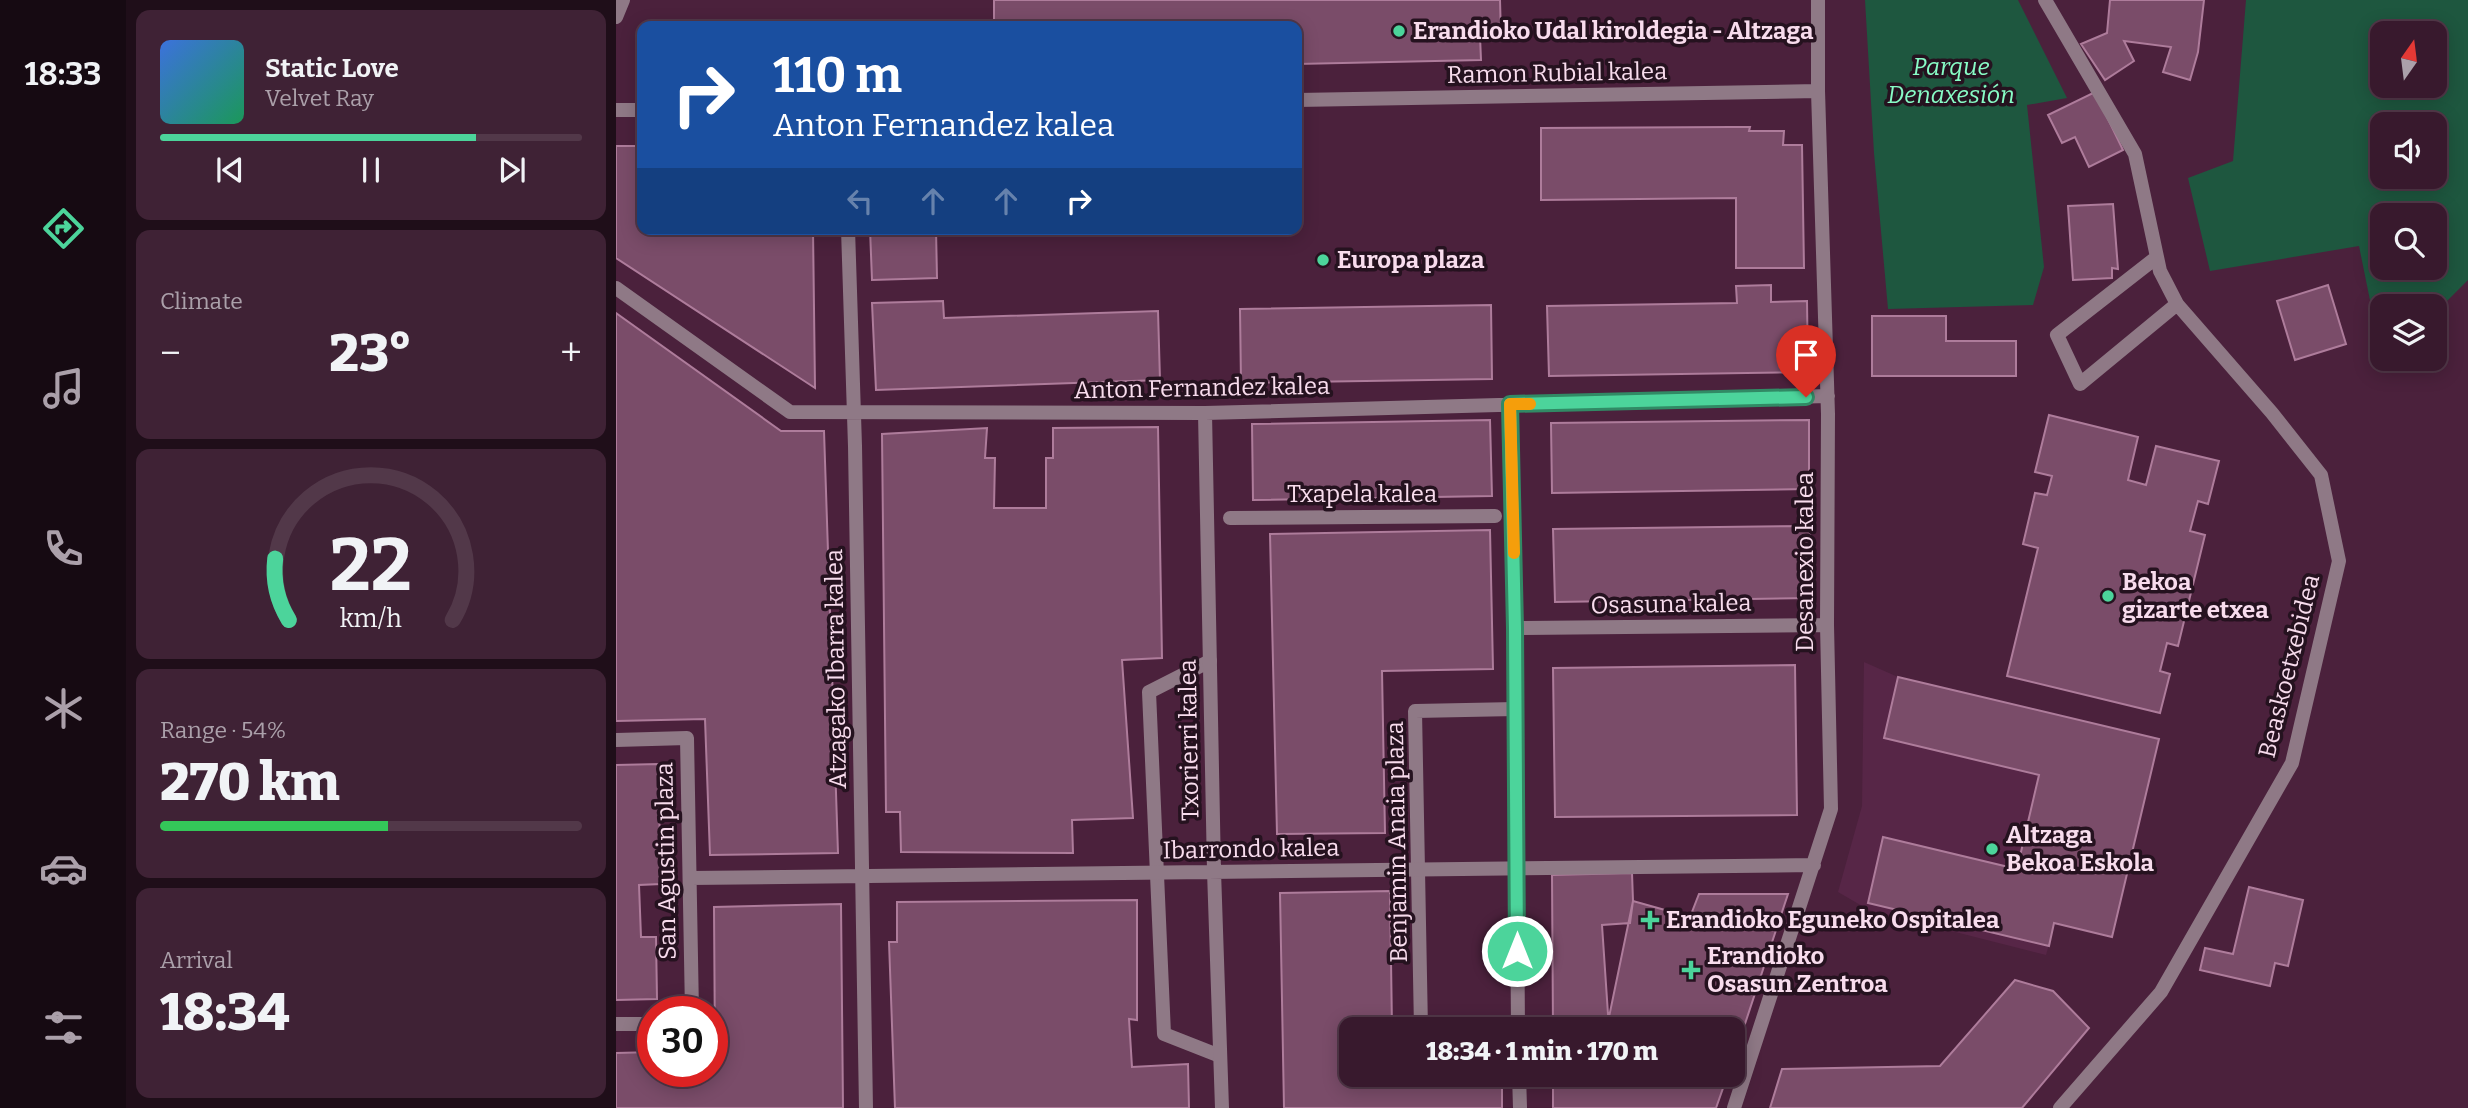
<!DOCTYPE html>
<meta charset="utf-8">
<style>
:root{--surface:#38192d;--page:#3f2235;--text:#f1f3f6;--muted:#aba0aa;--line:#523849;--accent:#4cd49b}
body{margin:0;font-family:Bitter,serif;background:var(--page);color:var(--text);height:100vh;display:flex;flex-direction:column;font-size:26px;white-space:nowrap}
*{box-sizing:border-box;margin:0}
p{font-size:23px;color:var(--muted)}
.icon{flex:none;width:38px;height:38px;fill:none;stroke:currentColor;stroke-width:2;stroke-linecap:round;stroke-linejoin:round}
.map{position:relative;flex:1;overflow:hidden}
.panel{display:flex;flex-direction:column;gap:10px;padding:10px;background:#1f0e19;width:490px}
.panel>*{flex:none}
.banner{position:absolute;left:21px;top:21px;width:665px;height:214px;border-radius:14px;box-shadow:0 4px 18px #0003,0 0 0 2px var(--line);background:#1a4fa0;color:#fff;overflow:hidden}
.needle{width:46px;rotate:14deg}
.fabs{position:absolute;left:1754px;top:21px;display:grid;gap:14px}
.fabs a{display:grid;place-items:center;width:77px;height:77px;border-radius:14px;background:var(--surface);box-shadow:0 4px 18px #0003,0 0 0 2px var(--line);font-size:35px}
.speed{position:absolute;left:21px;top:996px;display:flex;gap:14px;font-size:35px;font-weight:700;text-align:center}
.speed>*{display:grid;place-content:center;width:91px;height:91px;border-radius:50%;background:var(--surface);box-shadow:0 4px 18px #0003,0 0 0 2px var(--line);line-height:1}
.speed .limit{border:10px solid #d22;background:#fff;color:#111}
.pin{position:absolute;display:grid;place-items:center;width:60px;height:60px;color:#fff;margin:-72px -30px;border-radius:50% 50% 50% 0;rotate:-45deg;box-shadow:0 0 7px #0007}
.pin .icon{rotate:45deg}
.me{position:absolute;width:77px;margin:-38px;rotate:0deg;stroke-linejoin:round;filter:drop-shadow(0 0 5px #0008)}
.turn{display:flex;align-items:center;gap:24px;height:147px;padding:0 21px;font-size:32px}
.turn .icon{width:91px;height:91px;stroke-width:2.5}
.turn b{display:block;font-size:49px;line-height:60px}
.lanes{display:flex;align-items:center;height:66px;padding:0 21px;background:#0003;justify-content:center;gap:35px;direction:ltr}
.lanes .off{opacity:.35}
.big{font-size:52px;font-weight:800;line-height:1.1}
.panel .card{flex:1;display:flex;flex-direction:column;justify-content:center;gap:10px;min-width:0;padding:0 24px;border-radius:14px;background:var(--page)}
.panel .dial{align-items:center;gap:0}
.dial svg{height:182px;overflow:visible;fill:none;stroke:var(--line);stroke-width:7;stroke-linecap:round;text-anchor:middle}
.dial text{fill:var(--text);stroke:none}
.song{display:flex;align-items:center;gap:21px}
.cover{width:84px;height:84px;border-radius:10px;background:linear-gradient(135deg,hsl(220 70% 55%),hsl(150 70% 35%))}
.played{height:7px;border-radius:4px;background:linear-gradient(90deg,var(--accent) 75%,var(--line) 75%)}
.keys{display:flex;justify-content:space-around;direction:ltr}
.heat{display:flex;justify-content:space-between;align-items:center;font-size:38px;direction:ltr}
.charge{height:10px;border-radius:5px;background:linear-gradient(90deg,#34c759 54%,var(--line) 0)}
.trip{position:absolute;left:723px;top:1017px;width:406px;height:70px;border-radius:14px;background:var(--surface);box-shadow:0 4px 18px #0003,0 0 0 2px var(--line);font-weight:800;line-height:70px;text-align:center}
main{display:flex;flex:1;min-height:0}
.tabs{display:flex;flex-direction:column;width:126px;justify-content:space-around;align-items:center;background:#160a12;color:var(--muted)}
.tabs .icon{width:49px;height:49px}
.tabs .selected{color:var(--accent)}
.tabs b{font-size:32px;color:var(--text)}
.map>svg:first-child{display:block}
</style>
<main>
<nav class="tabs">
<b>18:33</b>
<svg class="icon selected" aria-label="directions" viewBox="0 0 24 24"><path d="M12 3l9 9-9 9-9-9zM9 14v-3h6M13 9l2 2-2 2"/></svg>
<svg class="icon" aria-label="music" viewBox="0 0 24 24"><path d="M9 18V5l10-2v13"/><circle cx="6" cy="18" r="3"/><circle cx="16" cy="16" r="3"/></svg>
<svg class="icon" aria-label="phone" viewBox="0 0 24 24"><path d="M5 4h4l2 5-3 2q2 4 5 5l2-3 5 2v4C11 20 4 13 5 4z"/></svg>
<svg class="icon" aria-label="climate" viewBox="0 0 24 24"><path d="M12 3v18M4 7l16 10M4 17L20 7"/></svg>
<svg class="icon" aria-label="car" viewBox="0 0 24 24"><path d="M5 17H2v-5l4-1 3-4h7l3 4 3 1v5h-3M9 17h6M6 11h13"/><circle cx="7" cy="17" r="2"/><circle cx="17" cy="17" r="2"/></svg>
<svg class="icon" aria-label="filters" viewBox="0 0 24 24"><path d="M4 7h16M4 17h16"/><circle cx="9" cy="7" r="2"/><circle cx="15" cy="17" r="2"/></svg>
</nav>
<section class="panel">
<div class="card">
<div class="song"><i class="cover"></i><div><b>Static Love</b><p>Velvet Ray</p></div></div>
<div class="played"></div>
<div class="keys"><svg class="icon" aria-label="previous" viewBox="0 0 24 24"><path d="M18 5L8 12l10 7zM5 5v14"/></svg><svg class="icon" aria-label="pause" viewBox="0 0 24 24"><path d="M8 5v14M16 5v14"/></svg><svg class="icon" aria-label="next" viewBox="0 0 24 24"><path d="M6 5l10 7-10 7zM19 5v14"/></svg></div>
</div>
<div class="card"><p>Climate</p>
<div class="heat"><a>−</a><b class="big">23°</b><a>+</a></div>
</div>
<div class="card dial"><svg viewBox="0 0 100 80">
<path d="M14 69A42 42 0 1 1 86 69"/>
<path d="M14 69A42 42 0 0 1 8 42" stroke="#4cd49b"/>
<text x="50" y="56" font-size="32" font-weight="700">22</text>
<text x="50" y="72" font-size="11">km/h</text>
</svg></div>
<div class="card"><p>Range · 54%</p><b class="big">270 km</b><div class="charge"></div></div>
<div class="card"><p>Arrival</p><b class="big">18:34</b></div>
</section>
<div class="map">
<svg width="1852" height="1108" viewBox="0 0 1852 1108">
<rect width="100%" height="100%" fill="#4b213c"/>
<path fill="#572647" d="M1248,662l34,15 261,62 -47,198 -57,-14 -9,32 -177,-45 -31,-18 24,-86z"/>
<path fill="#1e573f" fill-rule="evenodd" d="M1249,0h153l49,98 -40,7 17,162 -11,38 -145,4 -14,-156z
M1630,0h222v280l-34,34v-8h-52v19h-7l-16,-79 -149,25 -22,-93 45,-17zM1766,33h52v53h-52zM1766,124h52v53h-52zM1766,215h52v53h-52z"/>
<path fill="#7a4c69" stroke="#ae7c9b" stroke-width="2" d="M378,0h506l1,36h-21l1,24 -184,4v-38h-303z
M1494,0h94l-6,52 -8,28 -27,-8 8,-25 -47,-6 10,20 -29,19 -24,-36 26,-11z
M1479,92l28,58 -34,17 -14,-30 -13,6 -14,-28z
M1116,127h18l-1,4h35l-1,14h19l2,123h-68v-70l-195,2v-72z
M0,146h26v83h171l2,159 -199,-130z
M1497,204l5,65 -6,-1v10l-39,2 -5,-74z
M254,229h66l1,49 -65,2z
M1155,285v17l36,-1 1,71 -259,4 -2,-70 190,-3 -1,-17z
M1712,285l18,59 -51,16 -18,-59z
M327,301l1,17 214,-7 2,69 -284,10 -4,-87z
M875,305l1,74 -251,4 -1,-74z
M0,313l165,118h43l14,422 -128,2 -5,-136 -89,2z
M1256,316h74v25h70v35h-144z
M1433,415l89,22 -10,43 18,5 10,-39 63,15 -11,43 -10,-3 -8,30 15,4 -27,111 -11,-3 -7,28 10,3 -10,39 -153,-37 31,-128 -15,-4 12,-51 12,2 5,-19 -17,-4z
M874,420l2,76 -239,4 -1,-76z
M1193,420v69l-257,4 -1,-70z
M542,427l4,231 -40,2 11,158 -61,2 1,33 -172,-1 -1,-40h-14l-4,-378 105,-6 -2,30h10l-1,50h52v-50h7v-30z
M1194,526l1,72 -256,4 -2,-73z
M874,530l3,139 -111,2 3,162 -108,1 -7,-300z
M1179,665l2,150 -242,2 -2,-149z
M1282,677l261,62 -47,198 -58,-14 -5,23 -181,-43 15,-66 134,32 22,-94 -155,-37z
M42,764l3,120 -22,1 2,52h15l1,62 -41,1v-235z
M1016,873l1,28 -3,22 -28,2 7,104h-56l-1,-154z
M1633,887l54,13 -15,66 -13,-3 -5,23 -70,-16 5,-22 28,6z
M774,891l2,138h-41v45h151v34h-218l-4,-215z
M1083,894h89l-54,163 -2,-28h-86l-37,-12 24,-116 57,16z
M521,900v120l-8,-1 3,48 56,-3 1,44h-294l-6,-166h8v-40z
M225,904l2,204h-227v-55l37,-1v19h59v-20h3l-1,-144z
M1399,980l38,11 36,37 -67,80h-252l12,-39 158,-3z
M937,1074h175l-12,34h-163z"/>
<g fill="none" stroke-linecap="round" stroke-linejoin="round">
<path stroke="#8f7986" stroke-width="14" d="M594,661l-61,31 15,342 56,22
M805,1029l-6,-318 101,-2"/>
<path stroke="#8f7986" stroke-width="14" d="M614,518l265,-2"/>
<path stroke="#8f7986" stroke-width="14" d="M1429,0l90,154 25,117 17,33 95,109 49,62 18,86 -47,202 -131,229 -101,116
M0,17l7,-17
M681,100l521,-9
M0,110h26
M232,229l7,217 11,662
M1541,257l-100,78 23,49 97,-80
M0,288l174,124 415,1 623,-17
M894,404l5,224 3,401
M589,413l9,458 8,237
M899,628l312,-3
M0,740l71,-2 5,274
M74,878l1124,-13
M0,1024h37
M903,1074l1,34
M1118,1108l97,-299 -4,-184 1,-211 -10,-323v-91"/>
</g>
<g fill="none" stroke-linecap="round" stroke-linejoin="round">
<g stroke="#318a65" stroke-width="18">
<path id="route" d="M901,951l-2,-323 -5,-224 296,-7"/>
</g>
<use href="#route" stroke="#4cd49b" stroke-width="12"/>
<path stroke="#f59e0b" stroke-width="12" d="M898,553l-4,-149h20"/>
</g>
<g fill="#4cd49b" stroke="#25121f" stroke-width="2.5">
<circle cx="783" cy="31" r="7"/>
<circle cx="707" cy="260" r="7"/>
<circle cx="1492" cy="596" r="7"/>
<circle cx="1376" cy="849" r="7"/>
<path d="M1030.5 909.5h7v7h7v7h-7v7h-7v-7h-7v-7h7z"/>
<path d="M1071.5 959.5h7v7h7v7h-7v7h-7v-7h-7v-7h7z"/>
</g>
<g text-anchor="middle" stroke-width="7" stroke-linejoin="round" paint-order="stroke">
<g font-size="24" font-weight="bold" fill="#f8dced" stroke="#25121f" text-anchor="start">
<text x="797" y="39">Erandioko Udal kiroldegia - Altzaga</text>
<text x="721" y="268">Europa plaza</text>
<text x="1506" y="590">Bekoa<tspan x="1506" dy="28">gizarte etxea</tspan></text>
<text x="1390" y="843">Altzaga<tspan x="1390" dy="28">Bekoa Eskola</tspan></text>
<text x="1050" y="928">Erandioko Eguneko Ospitalea</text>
<text x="1091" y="964">Erandioko<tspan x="1091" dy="28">Osasun Zentroa</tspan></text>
</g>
<g font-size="24" font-style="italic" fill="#88fcc6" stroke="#25121f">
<text x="1335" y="75">Parque<tspan x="1335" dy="28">Denaxesión</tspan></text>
</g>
<g font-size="24" fill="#f8dced" stroke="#25121f">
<text transform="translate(941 73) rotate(-1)" y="8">Ramon Rubial kalea</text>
<text transform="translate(586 388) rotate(-1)" y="8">Anton Fernandez kalea</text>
<text x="746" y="502">Txapela kalea</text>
<text transform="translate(1189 562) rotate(-90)" y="8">Desanexio kalea</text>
<text transform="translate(1055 604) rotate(-1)" y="8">Osasuna kalea</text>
<text transform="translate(1673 666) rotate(-76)" y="8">Beaskoetxebidea</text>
<text transform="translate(220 669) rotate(-91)" y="8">Atzagako Ibarra kalea</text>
<text transform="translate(573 740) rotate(-91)" y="8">Txorierri kalea</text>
<text transform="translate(781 842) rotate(-91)" y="8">Benjamin Anaia plaza</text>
<text transform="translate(635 849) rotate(-1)" y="8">Ibarrondo kalea</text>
<text transform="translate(50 861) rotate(-91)" y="8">San Agustin plaza</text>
</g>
</g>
</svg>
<div class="fabs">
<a><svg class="needle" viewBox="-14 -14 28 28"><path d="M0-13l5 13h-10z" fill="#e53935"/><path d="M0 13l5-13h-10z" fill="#aba0aa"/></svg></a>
<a><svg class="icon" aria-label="sound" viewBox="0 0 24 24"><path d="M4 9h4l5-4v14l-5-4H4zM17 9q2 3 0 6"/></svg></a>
<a><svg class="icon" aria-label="search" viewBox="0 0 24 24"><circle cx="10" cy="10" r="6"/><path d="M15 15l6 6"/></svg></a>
<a><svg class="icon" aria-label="layers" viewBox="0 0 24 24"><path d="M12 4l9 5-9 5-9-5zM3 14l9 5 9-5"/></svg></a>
</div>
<div class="speed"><div class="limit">30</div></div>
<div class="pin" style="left:1190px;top:397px;background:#d93025"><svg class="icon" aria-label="arrive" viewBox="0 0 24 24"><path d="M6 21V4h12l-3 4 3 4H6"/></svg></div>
<svg class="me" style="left:901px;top:951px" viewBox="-20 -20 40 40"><circle r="17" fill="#4cd49b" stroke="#fff" stroke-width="3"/><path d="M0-11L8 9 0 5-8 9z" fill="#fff"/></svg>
<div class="trip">18:34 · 1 min · 170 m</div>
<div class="banner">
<div class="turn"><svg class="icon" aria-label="right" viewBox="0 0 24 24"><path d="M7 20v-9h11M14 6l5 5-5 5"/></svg><div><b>110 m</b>Anton Fernandez kalea</div></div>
<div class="lanes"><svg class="icon off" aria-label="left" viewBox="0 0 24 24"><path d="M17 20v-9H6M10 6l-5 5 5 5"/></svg><svg class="icon off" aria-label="ahead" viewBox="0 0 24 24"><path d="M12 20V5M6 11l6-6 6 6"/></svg><svg class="icon off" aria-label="ahead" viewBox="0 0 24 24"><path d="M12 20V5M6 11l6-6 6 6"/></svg><svg class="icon" aria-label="right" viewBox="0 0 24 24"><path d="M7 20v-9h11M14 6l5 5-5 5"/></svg></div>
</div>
</div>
</main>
